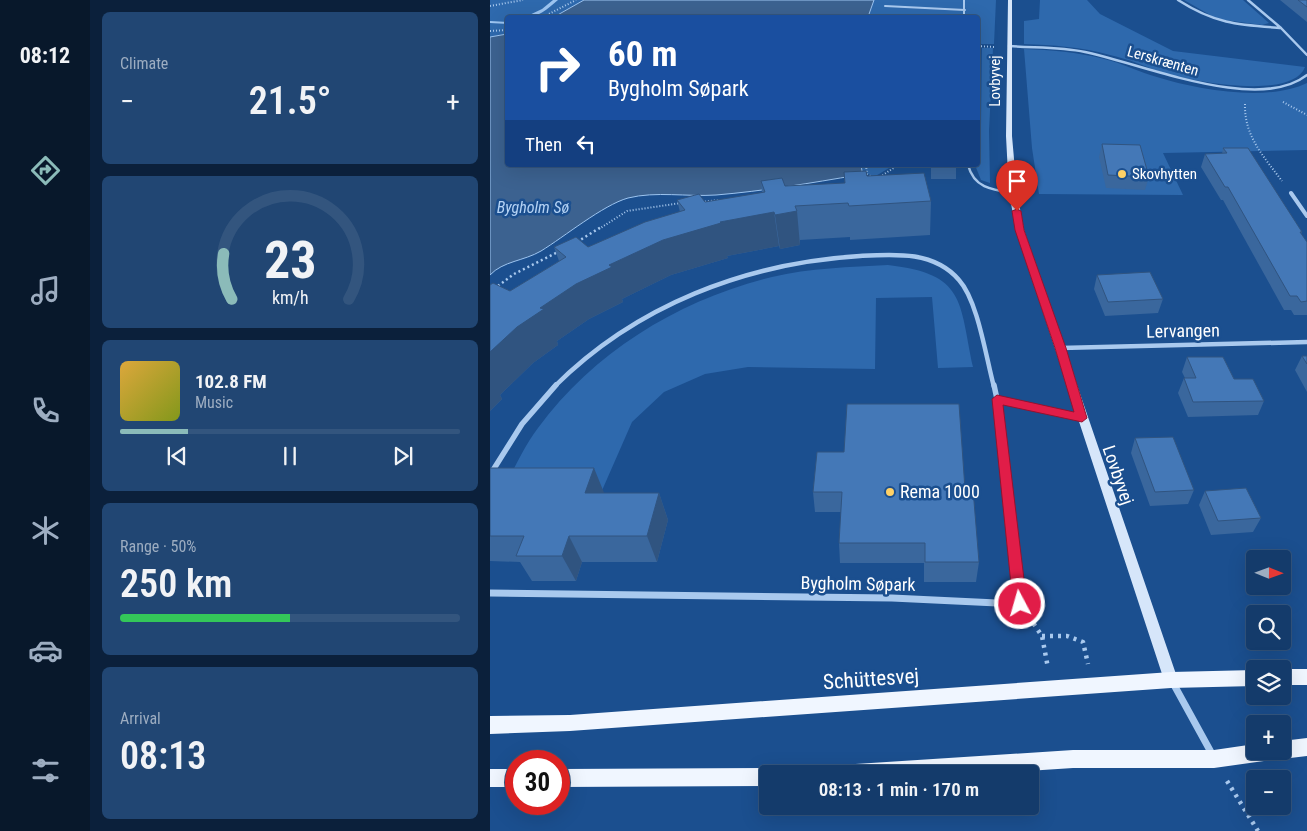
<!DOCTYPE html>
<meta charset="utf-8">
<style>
:root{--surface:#143b6b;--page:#214673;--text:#f1f3f6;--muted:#9dadc1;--line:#33557e;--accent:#8bbbb9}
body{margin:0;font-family:"Roboto Condensed",sans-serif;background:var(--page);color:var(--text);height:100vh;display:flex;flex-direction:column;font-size:19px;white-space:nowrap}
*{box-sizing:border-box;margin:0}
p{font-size:16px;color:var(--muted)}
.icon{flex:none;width:28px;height:28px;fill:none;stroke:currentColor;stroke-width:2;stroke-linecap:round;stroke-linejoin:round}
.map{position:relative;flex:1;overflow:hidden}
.details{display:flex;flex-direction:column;gap:12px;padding:12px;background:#0b203b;width:400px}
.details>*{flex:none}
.guide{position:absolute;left:15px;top:15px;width:475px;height:152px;border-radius:5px;box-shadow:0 5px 20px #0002,0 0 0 1px var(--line);background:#1a4fa0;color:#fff;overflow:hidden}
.needle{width:32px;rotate:91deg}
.controls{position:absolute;left:756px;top:550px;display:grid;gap:10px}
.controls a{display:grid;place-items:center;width:45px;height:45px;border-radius:5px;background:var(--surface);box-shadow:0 5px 20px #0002,0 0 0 1px var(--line);font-size:25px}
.speed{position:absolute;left:15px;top:750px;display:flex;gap:10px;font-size:25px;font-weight:700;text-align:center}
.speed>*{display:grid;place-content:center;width:65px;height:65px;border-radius:50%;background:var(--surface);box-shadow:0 5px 20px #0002,0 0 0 1px var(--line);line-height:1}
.speed .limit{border:8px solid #d22;background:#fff;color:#111}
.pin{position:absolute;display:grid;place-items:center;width:42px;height:42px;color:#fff;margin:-51px -21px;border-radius:50% 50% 50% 0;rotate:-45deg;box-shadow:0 0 5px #0007}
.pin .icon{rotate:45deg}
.me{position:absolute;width:55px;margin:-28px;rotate:354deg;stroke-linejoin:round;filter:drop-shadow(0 0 4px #0008)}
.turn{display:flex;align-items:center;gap:18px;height:105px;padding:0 20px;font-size:22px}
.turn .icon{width:65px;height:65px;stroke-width:2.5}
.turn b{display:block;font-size:35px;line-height:42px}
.then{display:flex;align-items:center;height:48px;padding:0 20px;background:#0003;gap:10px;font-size:19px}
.big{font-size:38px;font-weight:600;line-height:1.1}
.details .card{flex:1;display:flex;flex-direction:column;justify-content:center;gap:8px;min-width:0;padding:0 18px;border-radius:8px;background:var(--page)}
.details .dial{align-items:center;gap:0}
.dial svg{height:130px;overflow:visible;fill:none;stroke:var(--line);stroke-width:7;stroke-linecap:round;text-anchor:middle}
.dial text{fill:var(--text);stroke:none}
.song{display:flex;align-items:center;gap:15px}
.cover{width:60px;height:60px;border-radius:8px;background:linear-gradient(135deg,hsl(40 70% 55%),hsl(70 70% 35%))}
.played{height:5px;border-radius:2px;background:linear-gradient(90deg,var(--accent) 20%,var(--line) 20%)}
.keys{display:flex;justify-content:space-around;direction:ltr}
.heat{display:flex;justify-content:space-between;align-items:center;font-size:28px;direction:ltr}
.charge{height:8px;border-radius:4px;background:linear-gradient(90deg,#34c759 50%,var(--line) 0)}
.trip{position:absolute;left:269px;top:765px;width:280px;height:50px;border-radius:5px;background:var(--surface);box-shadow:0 5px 20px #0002,0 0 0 1px var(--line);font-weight:600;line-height:50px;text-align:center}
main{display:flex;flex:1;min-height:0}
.tabs{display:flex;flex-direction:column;width:90px;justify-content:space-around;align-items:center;background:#08182b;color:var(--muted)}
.tabs .icon{width:35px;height:35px}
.tabs .on{color:var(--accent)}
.tabs b{font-size:22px;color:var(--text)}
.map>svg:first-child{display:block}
</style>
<main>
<nav class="tabs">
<b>08:12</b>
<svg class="icon on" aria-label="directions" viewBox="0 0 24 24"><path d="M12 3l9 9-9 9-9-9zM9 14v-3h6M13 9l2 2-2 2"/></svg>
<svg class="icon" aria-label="music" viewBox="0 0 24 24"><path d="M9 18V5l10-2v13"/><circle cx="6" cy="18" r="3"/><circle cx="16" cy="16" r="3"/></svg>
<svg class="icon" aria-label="phone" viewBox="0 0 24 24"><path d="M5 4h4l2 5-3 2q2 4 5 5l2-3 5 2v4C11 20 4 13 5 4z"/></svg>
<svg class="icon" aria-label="climate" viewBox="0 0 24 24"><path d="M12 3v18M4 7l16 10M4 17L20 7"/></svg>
<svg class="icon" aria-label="car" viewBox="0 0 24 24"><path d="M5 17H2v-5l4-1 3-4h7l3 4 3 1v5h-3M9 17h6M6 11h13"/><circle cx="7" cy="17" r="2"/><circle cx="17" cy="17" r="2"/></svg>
<svg class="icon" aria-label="filters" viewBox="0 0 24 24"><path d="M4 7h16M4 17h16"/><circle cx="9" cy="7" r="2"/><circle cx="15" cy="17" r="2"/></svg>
</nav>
<section class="details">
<div class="card"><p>Climate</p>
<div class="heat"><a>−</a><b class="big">21.5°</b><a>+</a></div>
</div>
<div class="card dial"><svg viewBox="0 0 100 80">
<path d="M14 69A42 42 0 1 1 86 69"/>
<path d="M14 69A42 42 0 0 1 9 41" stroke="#8bbbb9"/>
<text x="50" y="56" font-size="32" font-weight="700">23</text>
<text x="50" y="72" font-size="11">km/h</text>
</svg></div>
<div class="card">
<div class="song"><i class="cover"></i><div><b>102.8 FM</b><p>Music</p></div></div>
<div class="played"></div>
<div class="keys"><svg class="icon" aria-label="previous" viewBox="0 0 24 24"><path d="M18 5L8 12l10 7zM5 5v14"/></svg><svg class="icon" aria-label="pause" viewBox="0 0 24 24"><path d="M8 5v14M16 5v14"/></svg><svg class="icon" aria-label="next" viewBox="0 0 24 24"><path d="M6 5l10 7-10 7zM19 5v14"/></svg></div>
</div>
<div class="card"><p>Range · 50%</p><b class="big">250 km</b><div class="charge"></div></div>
<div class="card"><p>Arrival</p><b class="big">08:13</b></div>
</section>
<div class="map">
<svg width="817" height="831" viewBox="0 0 817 831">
<rect width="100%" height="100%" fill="#1b4f8f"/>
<path fill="#2e69ad" d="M0,0h94l-30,17 -46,1 -1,16 -17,3z
M384,0h122l-2,44h-16v-26h-110z
M550,0h47l13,14 73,37 132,16c-13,34 -114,14 -141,6 -18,-6 -35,-14 -54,-18 -28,-8 -57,-10 -86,-11v-23l15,-2z
M694,0h59l26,23 -7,2 -45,-6z
M492,48h11l-4,83 1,52 -9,-3 -6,-15h3v-39l3,-2z
M534,49c27,1 53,3 80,10 18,4 35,13 53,18 41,13 111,25 150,6v67l-144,3 20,42 -144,-1 -7,-46z
M371,165h33l-20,12 -12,-6z
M398,265c78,9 71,36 85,102l-35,1 -6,-71 -56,1 -1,71 -127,-2 -43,7 -41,18 -32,30 -32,73h-99c11,-22 22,-47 37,-67 57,-77 141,-128 234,-151 38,-9 78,-10 116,-12z"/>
<path fill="#3c6290" stroke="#9cc4f0" d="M94,0h290l-6,17h-314z
M17,34l1,131h353l1,6 -4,4c-47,8 -94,16 -142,20 -29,2 -60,-4 -88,3 -25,7 -64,39 -87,53 -17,10 -38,10 -51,24v-238z"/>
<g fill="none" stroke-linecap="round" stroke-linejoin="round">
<path fill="#9cc4f0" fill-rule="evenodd" d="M63,0h5c-10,9 -21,18 -35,18l19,-9z
M0,21l18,1v2l-18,-1z"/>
<path stroke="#a9c9ee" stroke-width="2" stroke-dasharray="1 2" stroke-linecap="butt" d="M0,6l33,-6
M51,18l35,-18
M0,31l18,-1
M488,46l16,1
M793,102l24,13
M755,104c-1,32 19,53 37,77
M376,165l1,9 5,3
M390,177l18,-12
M212,202l17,-2
M109,229l28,-18 54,-8"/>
<path stroke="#a9c9ee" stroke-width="2.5" stroke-dasharray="2 3" stroke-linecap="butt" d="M87,242l24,-15
M0,292l24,-18 44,-22"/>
<path stroke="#a9c9ee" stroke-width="4.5" stroke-dasharray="3 5" stroke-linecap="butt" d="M539,617l13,19 6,32
M552,636h25l16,6 5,22
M737,781l31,50"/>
<path stroke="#a9c9ee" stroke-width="2" d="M474,0v18
M395,6l80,4"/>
<path stroke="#a9c9ee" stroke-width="2.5" d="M478,165c6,23 24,25 45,28"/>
<path stroke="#a9c9ee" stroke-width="2.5" d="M688,0c37,24 61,25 103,28
M758,0l33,28 26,27
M519,46c25,2 51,1 76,6 55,11 173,62 222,23"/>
<path stroke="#a9c9ee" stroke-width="4" d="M801,193l16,23"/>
<path stroke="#a9c9ee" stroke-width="4.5" d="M571,348l246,-6
M64,387c82,-82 192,-124 306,-131 35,-2 74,-5 99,24 19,21 27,78 35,107"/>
<path stroke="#a9c9ee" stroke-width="5.5" d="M504,385l3,14 21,185
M507,399l85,19
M0,475l32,-51 34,-39"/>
<path stroke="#a9c9ee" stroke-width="7" d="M0,593l402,5 128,6 -2,-21
M683,683l39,71"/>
<path fill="#d6e6fa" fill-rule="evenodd" d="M518,0h4v136l5,57 7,37 154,450 -2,4 -5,2 -5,-2 -2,-4 -148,-450 -7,-37 -3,-57z"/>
<path fill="#f0f6ff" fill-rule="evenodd" d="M792,669h25v16h-25z
M765,670v16l-84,2 -601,43 -80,3v-18l80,-1 601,-43z
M817,738v18l-25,3 -5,-2 -6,3 -57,8h-141l-91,6h-151l3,-6 6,-3 233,-15h141l41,-6v7h27v-10z
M278,768l6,3 2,3h-8v12l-209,1v-18z
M0,769h26v18h-26z"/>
</g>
<path fill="#3a679d" d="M790,0h27v22z
M612,144l47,33 -4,13 -39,-2 -7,-31z
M733,148l79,84 -1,2 6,8v73h-13l-3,-5h-7l-61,-110h-2l-20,-33 4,-13h17z
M441,165l25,1v13h-25z
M354,172l23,4 64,25 -1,34 -80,5v-3l-50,3v5l-20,4 -1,-3 -52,10 1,2 -57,17 -49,24 1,3 -34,17 -32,22 1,4 -25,18 -33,32 2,4 -12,12 20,-120 49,-30 -5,-14h34l92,-35 -3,-12 28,2 57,-9 -1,-12 24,5 60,-3z
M607,275l66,24 -5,14 -53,3 -11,-27z
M812,356h5v36l-12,-22z
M697,357l47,22 30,22 -6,14 -70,2 -10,-24 6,-15h1l-3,-6z
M645,438l59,52 -6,14 -38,2 -19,-53z
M0,468l114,25h55l9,27 -11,42h-75l-6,19h-44l-12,-19 -30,-1z
M475,489l14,73 -3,20h-52v-19h-84l-1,-20 2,-31h-26l-2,-20z
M715,491l56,27 -8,14 -42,3 -12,-30z"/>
<path fill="#305480" d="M307,211l3,34 -20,4 -5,-34z
M284,212l5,34 -52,10 1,2 -57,17 -49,24 1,3 -34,17 -32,22 1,4 -25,18 -33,32 2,4 -12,12v-59l27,-25 23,-19 36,-24 33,-19 54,-25 57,-18z
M104,468l11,27 -20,-2z
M169,493l9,27 -11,42 -10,-26z
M79,536l13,26 -6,19 -14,-25z"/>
<path fill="#4478b7" stroke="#305480" d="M808,0h9v7z
M612,144l38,1 9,32 -41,-2z
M733,148h25l54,84h-2l7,10v59l-6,1 -4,-6h-7l-62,-109h-3l-20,-33 22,-1z
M441,165h25v1z
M376,171l1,5 57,-3 7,28 -82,5 -1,-3 -53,3 2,5 -22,4 -1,-3 -54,10 1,1 -58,17 -54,25 3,2 -36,17 -36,24 4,1 -27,18 -27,25v-67l3,-2 17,8 56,-34 -12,-10 22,-10 12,10 57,-25 40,-12 -8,-10 22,-6 6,8 60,-10 -4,-11 21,-3 3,8 60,-3 -1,-11z
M660,272l13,27 -55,3 -11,-27z
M812,356h5v8z
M697,357h36l11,22h19l11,22 -71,1 -9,-24h12z
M357,404h112l6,85h8l6,73h-54v-19h-86l3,-51h-29l4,-40h27z
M683,437l21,53 -39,2 -20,-54z
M0,468h104l-9,25h74l-12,43h-78l-7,20h-46l8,-20h-34z
M756,488l15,30 -43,3 -13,-30z"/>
<path fill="#e11d48" stroke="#92132f" d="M527,209l4,2 3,19 42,118 21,70 -5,4 -79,-17 24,199 -2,5 -5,2 -5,-2 -2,-5 -21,-205 5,-4 77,17 -19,-64 -40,-118 -3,-19z"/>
<g fill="#ffd166" stroke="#1b4f8f" stroke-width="2">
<circle cx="632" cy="174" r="5"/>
<circle cx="400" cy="492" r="5"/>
</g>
<g text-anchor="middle" stroke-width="5" stroke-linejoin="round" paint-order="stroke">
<g font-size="15" fill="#fff" stroke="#1b4f8f">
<text transform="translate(673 61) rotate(16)" y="5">Lerskrænten</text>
<text transform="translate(505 81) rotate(-90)" y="5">Lovbyvej</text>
</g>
<g font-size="15" fill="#fff" stroke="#1b4f8f" text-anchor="start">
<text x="642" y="179">Skovhytten</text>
</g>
<g font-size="16" font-style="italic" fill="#b5d3f5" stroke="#1b4f8f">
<text x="43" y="213">Bygholm Sø</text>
</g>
<g font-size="18" fill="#fff" stroke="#1b4f8f">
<text transform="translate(693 331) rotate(-1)" y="6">Lervangen</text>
<text transform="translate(628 475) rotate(71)" y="6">Lovbyvej</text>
<text transform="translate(368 584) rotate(1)" y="6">Bygholm Søpark</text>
</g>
<g font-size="18" fill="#fff" stroke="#1b4f8f" text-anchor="start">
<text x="410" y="498">Rema 1000</text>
</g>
<g font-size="21" fill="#fff" stroke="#1b4f8f">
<text transform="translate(381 679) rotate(-4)" y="7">Schüttesvej</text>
</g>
</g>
</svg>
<div class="controls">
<a><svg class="needle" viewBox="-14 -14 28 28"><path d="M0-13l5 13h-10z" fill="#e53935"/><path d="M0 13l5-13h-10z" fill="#9dadc1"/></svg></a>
<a><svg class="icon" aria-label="search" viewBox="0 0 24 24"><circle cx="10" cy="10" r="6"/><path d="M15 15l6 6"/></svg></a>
<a><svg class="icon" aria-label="layers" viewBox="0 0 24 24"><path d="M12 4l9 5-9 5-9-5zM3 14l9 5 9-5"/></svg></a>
<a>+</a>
<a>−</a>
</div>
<div class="speed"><div class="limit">30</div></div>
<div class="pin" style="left:527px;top:211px;background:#d93025"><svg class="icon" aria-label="arrive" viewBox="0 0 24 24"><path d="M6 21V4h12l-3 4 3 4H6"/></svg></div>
<svg class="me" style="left:530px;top:604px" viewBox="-20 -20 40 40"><circle r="17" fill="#e11d48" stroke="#fff" stroke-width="3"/><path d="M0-11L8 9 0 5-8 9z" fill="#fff"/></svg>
<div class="trip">08:13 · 1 min · 170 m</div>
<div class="guide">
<div class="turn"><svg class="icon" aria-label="right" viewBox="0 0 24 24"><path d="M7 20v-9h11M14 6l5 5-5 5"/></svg><div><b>60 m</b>Bygholm Søpark</div></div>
<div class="then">Then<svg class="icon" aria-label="left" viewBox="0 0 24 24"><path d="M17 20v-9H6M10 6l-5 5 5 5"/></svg></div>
</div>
</div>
</main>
